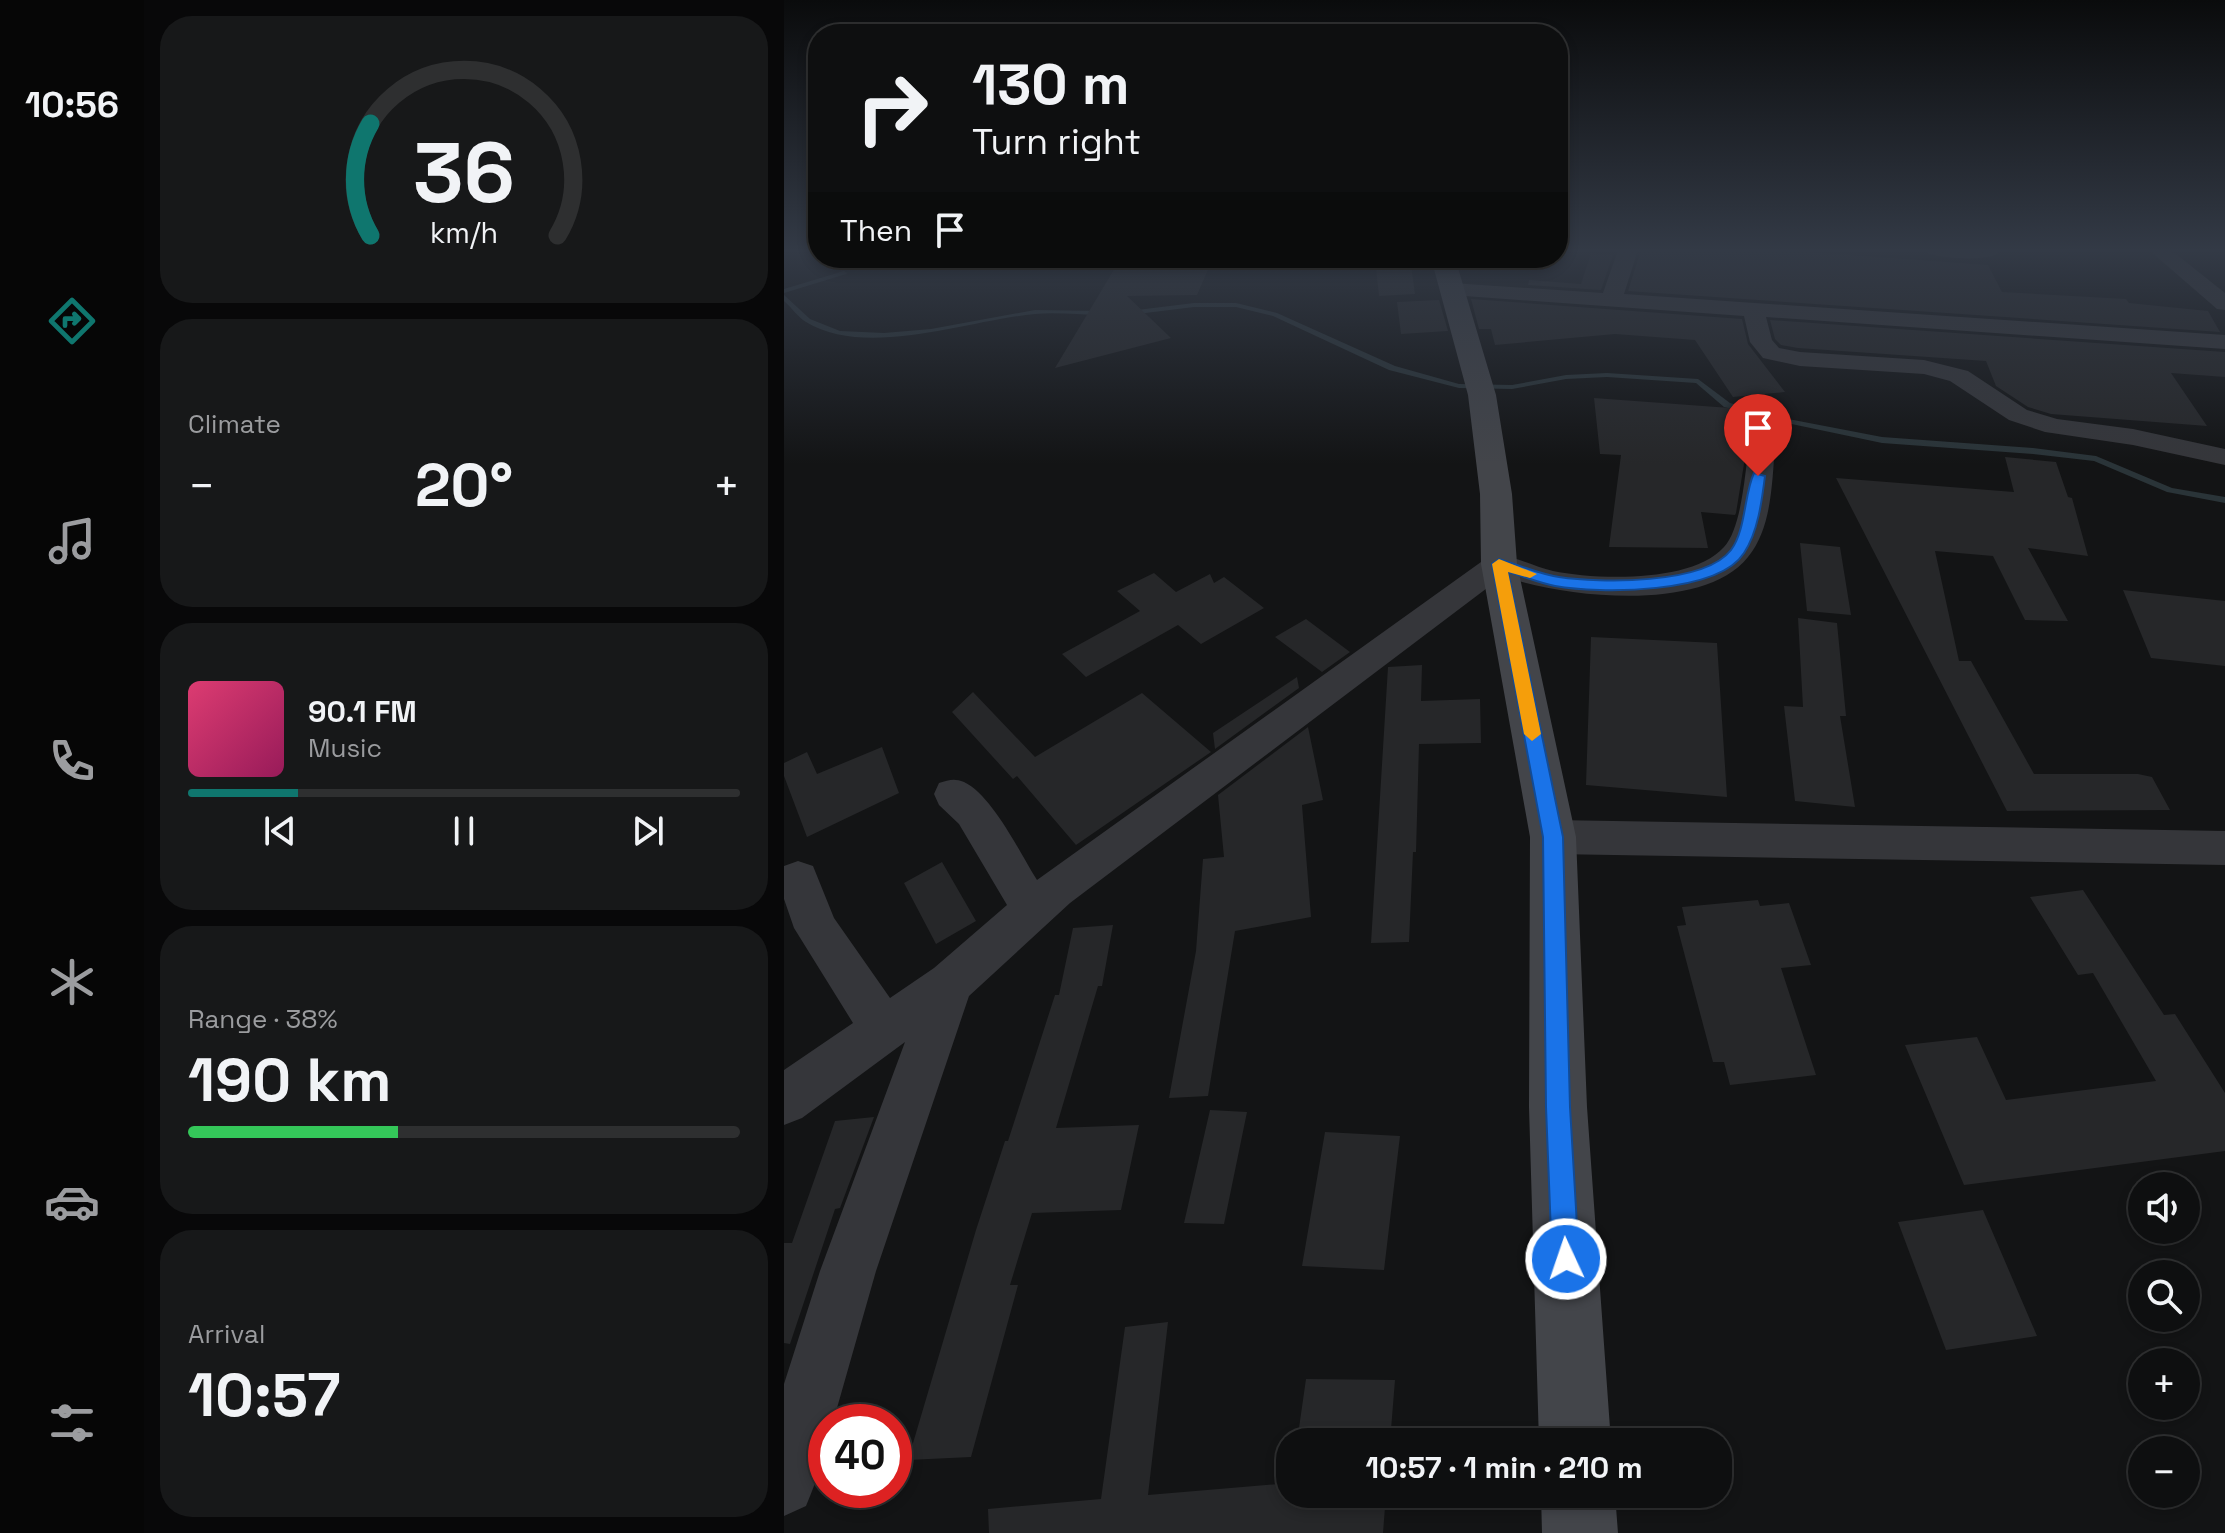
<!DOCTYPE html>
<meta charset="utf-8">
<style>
:root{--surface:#0e0f10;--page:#171819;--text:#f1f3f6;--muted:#9b9c9f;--line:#2e2f30;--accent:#0f766e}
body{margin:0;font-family:"Space Grotesk",sans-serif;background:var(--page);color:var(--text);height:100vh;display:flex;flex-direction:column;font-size:30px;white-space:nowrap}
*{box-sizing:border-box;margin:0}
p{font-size:26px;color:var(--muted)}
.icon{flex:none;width:44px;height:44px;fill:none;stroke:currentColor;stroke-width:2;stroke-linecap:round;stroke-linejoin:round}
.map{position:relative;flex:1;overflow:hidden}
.side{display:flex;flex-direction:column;gap:16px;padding:16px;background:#080809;width:640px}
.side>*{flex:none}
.banner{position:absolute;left:24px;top:24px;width:760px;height:244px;border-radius:32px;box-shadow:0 4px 12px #0003,0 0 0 2px var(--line);background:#0e0f10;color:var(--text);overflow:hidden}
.controls{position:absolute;left:1344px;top:1172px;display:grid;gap:16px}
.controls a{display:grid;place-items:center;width:72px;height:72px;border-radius:50%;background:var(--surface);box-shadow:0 4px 12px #0003,0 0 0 2px var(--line);font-size:40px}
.speed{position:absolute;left:24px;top:1404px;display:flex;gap:16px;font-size:40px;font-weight:700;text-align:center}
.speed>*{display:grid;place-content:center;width:104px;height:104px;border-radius:50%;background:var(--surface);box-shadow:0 4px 12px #0003,0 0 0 2px var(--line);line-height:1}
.speed .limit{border:12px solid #d22;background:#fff;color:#111}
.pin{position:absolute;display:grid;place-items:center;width:68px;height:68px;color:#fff;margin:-82px -34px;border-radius:50% 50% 50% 0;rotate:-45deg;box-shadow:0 0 8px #0007}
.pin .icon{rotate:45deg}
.me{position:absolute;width:88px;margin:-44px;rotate:357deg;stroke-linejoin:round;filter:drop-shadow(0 0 6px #0008)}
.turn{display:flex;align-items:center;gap:28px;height:168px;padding:0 32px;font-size:36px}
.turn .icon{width:104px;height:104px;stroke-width:2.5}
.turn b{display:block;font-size:56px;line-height:68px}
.then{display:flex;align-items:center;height:76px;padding:0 32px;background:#0003;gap:16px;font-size:30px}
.big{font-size:60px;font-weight:600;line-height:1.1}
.side .tile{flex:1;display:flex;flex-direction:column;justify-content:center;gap:12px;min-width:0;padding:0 28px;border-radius:32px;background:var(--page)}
.side .dial{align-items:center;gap:0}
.dial svg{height:208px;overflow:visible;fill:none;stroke:var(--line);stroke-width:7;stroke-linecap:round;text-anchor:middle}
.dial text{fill:var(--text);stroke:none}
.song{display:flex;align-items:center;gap:24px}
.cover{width:96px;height:96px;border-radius:12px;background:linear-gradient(135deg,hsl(340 70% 55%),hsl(330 70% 35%))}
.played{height:8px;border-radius:4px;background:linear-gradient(90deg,var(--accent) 20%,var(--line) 20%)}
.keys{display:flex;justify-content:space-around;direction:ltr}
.heat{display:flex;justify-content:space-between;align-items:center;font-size:44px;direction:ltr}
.charge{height:12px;border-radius:6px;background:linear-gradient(90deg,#34c759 38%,var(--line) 0)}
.trip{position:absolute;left:492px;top:1428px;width:456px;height:80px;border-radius:32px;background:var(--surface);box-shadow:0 4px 12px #0003,0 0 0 2px var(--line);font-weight:600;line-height:80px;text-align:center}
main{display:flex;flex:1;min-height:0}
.tabs{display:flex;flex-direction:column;width:144px;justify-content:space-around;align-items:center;background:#060606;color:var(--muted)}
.tabs .icon{width:56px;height:56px}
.tabs .active{color:var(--accent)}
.tabs b{font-size:36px;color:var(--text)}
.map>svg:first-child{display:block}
</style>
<main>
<nav class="tabs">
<b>10:56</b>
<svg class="icon active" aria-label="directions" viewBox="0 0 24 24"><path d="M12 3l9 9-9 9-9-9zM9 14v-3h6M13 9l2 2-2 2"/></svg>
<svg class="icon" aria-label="music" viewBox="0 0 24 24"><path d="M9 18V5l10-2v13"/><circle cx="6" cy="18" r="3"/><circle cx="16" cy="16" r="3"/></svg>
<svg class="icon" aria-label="phone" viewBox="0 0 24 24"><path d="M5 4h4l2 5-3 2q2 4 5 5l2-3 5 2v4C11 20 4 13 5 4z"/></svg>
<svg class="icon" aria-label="climate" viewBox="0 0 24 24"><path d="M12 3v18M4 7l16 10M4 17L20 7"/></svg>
<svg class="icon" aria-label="car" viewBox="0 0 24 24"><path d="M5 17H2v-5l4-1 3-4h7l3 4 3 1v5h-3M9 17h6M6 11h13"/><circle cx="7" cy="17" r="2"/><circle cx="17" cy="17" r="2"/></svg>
<svg class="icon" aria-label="filters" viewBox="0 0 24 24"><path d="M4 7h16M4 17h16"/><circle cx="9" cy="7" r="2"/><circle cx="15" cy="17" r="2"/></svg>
</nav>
<section class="side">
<div class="tile dial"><svg viewBox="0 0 100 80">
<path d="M14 69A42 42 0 1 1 86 69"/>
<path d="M14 69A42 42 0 0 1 14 26" stroke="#0f766e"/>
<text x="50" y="56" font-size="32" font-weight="700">36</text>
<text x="50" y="72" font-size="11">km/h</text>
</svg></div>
<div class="tile"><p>Climate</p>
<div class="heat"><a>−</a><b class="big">20°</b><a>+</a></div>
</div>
<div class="tile">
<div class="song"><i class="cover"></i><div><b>90.1 FM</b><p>Music</p></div></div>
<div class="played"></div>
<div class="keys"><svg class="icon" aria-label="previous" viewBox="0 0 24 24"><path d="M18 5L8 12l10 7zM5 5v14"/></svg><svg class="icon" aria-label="pause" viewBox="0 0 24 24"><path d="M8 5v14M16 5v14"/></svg><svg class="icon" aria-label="next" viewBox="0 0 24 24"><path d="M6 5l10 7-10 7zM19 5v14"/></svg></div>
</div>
<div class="tile"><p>Range · 38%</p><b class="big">190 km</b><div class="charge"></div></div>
<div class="tile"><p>Arrival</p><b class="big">10:57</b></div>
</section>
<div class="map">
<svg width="1441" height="1533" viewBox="0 0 1441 1533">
<rect width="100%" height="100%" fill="#131415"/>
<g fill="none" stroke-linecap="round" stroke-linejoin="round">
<path fill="#2a3438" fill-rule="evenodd" d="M60,271l3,2 -1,1 -62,19v-4z
M0,295l26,24 30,12 44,2 47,-4 104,-19 67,1 3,2 -3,2c-22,0 -45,-3 -67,-1 -66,6 -169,45 -229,8 -8,-5 -15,-15 -22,-21z
M410,303h42l41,10 118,53 64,18 53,1 54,-10 41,-2 91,6 32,24 53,15 99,19 151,11 63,8 76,32 53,9v6l-58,-11 -73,-31 -61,-7 -151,-11 -100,-21 -58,-15 -28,-24 -89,-6 -41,2 -54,10 -53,-1 -70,-18 -116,-54 -37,-9h-42l-65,8 -3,-2 3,-2z"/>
</g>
<path fill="#262729" d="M857,250h140l207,15 14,27 124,7 3,4 79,8 12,21 -592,-41z
M807,253l22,2 -12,35 -73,-5 1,-5 52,4z
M337,258h92l-16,37 -70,1 44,42 -116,30z
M591,258h35l5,36 -36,2z
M687,299l271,20 6,25 37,48 -52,5 -38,-57 -80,-6 -120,11 -4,-16h-12z
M655,300l9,31 -47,3 -4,-32z
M986,320l455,32v25l-54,-4 36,53 -156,-12 -23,-7 -32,-21 -10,-25 -188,-13 -17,-3 -6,-6z
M810,398l150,11v55l-8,49 -1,2 -34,-3 7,36 -99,-1 12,-92 -21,-1z
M1221,457l51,5 12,35 4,1 16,58 -60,-8 40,73 -43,-1 -32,-64 -58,-5 24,110h12l63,113h104l14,3 18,33 -163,1 -171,-333 178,14z
M1016,543l40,4 11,68 -44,-4z
M370,573l22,19 34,-18 4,9 10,-6 40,31 -63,36 -23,-19 -92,52 -24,-23 78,-43 -23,-20z
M1339,590l102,11v65l-74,-8z
M1014,618l39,5 9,93h-6l15,91 -60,-6 -11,-95 19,1z
M522,619l44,33 -28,20 -47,-35z
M807,637l126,6 10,154 -141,-12z
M638,665l-1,36 59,-2 1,44 -62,1 -3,108h-3l-4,90 -38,1 17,-276z
M513,677l2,11 -84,61 -2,-16z
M189,692l62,65 107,-64 69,59 -135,93 -59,-69 -4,3 -61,-67z
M524,727l15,73 -21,5 9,112 -76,14 -27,165 -39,2 27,-147 7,-92 21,-2 -6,-62z
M98,747l17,46 -92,44 -23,-61v-13l23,-11 10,22z
M158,862l34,59 -40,23 -32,-61z
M1299,890l81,125 11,-1 50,79v58l-261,34 -59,-140 72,-8 29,63 150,-19 -63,-108 -15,2 -48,-78z
M974,900l2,6 29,-3 22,62 -30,3 35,107 -86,10 -6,-23h-11l-36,-136 9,-1 -4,-18z
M329,925l-11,61h-4l-42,142 83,-3 -18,85 -89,3 -22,72h8l-47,172 -63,3 68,-230 29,-89h3l47,-146h4l14,-67z
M426,1110l37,2 -23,112 -40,-1z
M90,1117l-34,91 -5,1 -45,135 -6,-1v-100h8l43,-122z
M541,1132l75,4 -16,134 -82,-4z
M1199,1210l54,126 -91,14 -48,-128z
M384,1322l-20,173 142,-12v11h96l-3,39h-394l-1,-24 113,-10 24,-172z
M522,1379l89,1 -5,62h-93z"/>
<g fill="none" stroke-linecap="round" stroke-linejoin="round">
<path fill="#35363a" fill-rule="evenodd" d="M834,250h20l-14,44 601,41v14l-459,-32 6,23 7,8 21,4 124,8 44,11 59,39 30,9 76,10 92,20v16l-92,-20 -88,-13 -36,-12 -59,-39 -26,-7 -124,-8 -37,-8 -13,-16 -6,-26 -293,-21 -11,-6 11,-6 152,10z
M1139,250h73l2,3c-9,9 -66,6 -75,-3z
M1365,250h22l54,43v17l-8,-1z
M978,438l9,2 4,6c-3,36 -3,82 -27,111 -45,57 -186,40 -245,19l-433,327 -101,93 -93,275 -43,151h-7c0,31 -8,56 -20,84l-22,10v-132l36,-113 85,-229 -103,76 -18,7v-55l69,-47 -59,-95 -10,-29v-33l14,-5 15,5 21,52 56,80 44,-30 73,-63 -48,-81 -20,-19 -5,-11 5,-11c10,-3 15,-5 25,-1 28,13 56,71 73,98l451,-323c22,-5 43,9 65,14 44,9 139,12 171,-24 18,-19 21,-76 25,-101l4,-6z
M769,820l672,11v34l-672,-11 -14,-5 -6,-12 6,-12z"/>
<path fill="#43454a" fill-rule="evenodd" d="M647,258h24l41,137 16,99 5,70 59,273 11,270 24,335h-72l-10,-335 1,-270 -49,-273 -1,-70 -12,-99z
M757,1494h74l3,39h-76z"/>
</g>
<linearGradient id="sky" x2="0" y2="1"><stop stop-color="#0a0b0c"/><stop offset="0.54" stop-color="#333a46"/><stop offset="1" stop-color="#333a46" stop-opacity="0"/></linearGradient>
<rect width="1441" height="464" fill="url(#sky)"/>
<path fill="#1a73e8" stroke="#114b97" stroke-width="2" d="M970,473l11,3c-3,24 -7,56 -21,77 -26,41 -145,41 -189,33 -16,-3 -32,-10 -47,-14l55,265 7,270 9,152 -4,10 -9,3 -10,-3 -4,-10 -6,-152 -3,-270 -51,-273 7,-5c20,6 40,15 60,18 40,6 145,8 172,-27 15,-20 13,-56 23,-77z"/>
<path fill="#f59e0b" d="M715,559l38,15 -7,4 -22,-6 33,162 -9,7 -8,-7 -32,-170z"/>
</svg>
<div class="controls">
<a><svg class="icon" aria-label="sound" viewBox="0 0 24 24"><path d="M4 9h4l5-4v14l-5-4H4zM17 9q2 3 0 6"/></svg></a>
<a><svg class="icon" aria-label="search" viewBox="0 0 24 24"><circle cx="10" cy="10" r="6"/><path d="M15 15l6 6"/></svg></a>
<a>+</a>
<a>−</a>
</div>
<div class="speed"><div class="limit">40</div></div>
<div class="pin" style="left:974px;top:476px;background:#d93025"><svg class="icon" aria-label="arrive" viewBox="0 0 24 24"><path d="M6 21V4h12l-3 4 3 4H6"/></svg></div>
<svg class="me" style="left:782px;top:1259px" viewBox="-20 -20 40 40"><circle r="17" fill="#1a73e8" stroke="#fff" stroke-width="3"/><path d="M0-11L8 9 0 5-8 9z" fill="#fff"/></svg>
<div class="trip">10:57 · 1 min · 210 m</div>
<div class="banner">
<div class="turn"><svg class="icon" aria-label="right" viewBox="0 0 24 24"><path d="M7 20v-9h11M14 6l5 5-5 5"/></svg><div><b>130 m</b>Turn right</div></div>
<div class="then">Then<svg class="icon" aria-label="arrive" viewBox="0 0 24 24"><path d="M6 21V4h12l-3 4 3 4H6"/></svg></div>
</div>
</div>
</main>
